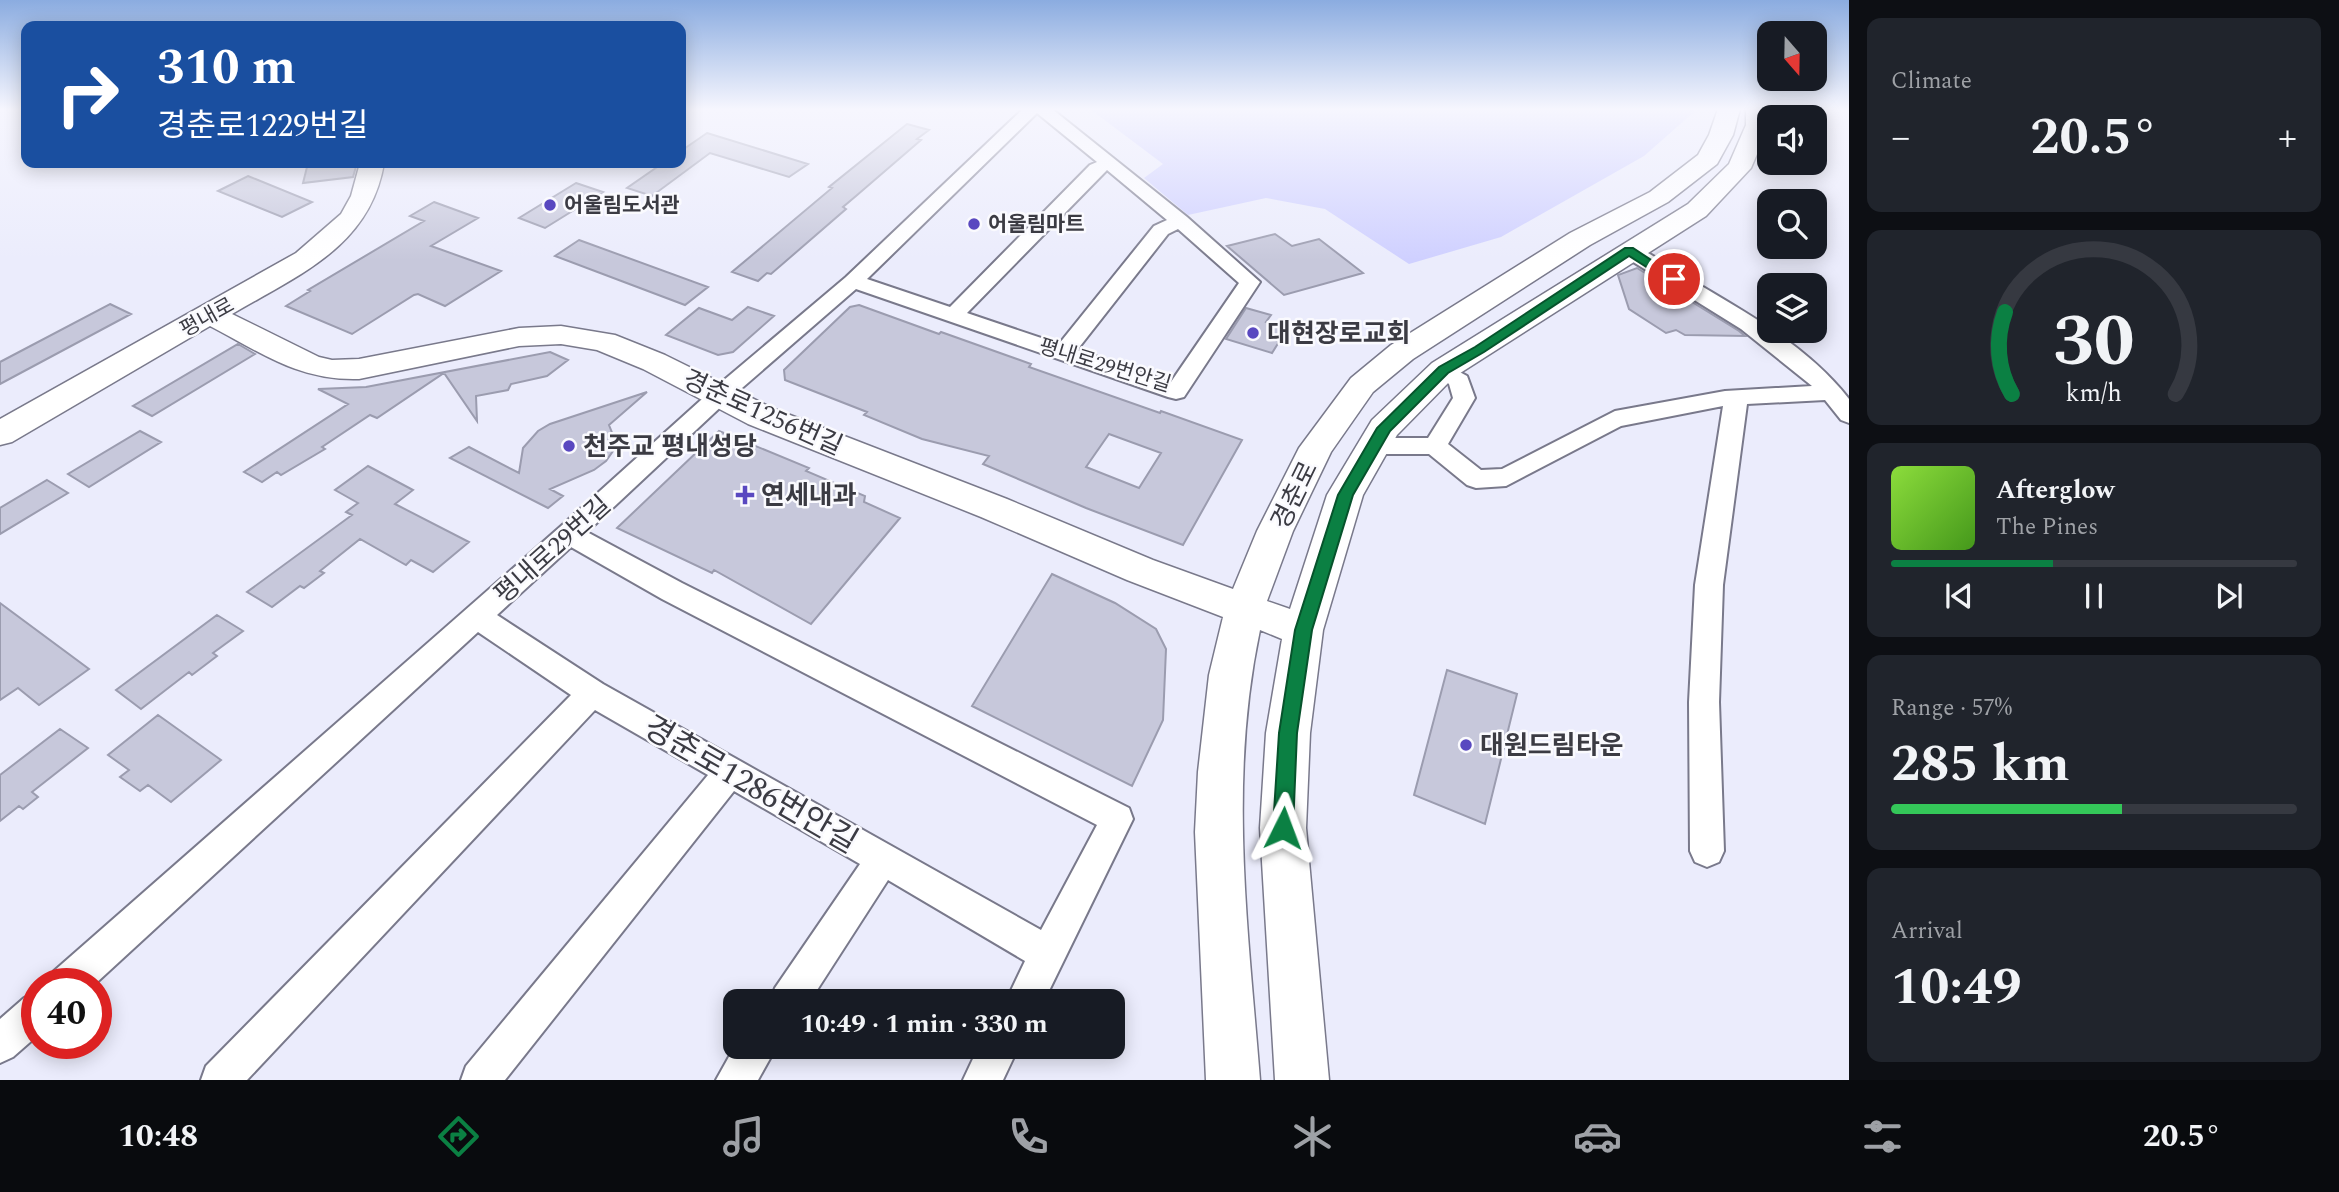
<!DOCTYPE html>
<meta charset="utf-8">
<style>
:root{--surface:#171b24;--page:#20242c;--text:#f1f3f6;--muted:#9ea1a6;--line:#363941;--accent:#0b8043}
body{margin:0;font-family:Spectral,"Noto Sans KR",serif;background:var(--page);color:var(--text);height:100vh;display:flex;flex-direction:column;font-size:26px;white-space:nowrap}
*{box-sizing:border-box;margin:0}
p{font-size:23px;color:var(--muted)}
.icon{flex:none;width:38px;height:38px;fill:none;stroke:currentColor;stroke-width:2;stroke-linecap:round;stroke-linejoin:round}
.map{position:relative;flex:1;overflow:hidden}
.drawer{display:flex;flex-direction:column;gap:18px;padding:18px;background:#0d0f14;width:490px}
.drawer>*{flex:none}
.guide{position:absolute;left:21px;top:21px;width:665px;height:147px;border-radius:14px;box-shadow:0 4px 18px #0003;background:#1a4fa0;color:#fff;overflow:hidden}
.needle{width:46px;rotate:160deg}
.tools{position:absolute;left:1757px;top:21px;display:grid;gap:14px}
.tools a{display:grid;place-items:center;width:70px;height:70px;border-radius:14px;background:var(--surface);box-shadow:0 4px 18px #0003;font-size:35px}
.speed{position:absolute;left:21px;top:968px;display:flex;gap:14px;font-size:35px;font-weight:700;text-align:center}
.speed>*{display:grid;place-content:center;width:91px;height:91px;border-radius:50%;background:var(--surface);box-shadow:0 4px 18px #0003;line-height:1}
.speed .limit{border:10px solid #d22;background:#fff;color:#111}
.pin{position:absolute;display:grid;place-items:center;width:60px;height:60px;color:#fff;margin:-30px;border:4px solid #fff;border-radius:50%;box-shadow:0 2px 7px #0007}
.me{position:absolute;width:77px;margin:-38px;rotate:3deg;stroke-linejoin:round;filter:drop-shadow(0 0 5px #0008)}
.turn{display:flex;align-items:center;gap:24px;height:147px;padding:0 21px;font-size:32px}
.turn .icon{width:91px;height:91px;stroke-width:2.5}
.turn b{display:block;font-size:49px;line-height:60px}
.big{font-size:52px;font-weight:700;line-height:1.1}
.drawer .tile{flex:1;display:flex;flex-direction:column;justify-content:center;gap:10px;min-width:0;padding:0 24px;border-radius:14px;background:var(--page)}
.drawer .dial{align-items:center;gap:0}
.dial svg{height:182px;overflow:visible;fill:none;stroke:var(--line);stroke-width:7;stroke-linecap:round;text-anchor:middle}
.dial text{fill:var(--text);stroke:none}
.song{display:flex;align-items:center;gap:21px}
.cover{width:84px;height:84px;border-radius:10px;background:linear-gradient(135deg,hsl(90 70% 55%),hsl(100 70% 35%))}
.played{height:7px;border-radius:4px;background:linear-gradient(90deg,var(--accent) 40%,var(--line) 40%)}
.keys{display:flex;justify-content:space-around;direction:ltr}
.heat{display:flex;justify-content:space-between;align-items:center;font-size:38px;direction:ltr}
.charge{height:10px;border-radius:5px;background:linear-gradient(90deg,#34c759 57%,var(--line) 0)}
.trip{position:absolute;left:723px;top:989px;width:402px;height:70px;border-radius:14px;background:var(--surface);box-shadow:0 4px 18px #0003;font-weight:700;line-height:70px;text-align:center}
.tabs{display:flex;height:112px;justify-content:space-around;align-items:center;background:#090b0e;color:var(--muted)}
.tabs .icon{width:49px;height:49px}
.tabs .selected{color:var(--accent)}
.tabs b{font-size:32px;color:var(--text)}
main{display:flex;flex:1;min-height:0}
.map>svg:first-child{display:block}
</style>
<main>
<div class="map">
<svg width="1849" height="1080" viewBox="0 0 1849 1080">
<rect width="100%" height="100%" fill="#ebecfc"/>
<path fill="#cfd0ff" d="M1090,109h604v3l-50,44 -143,81 -92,27 -84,-55 -59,-11 -78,17 -44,-37 19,-14z"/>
<path fill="#c7c8db" stroke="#9b9caf" stroke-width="2" fill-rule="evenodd" d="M907,124l22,6 -12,9 4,1 -65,56 -13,11 3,2 -75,65 -4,-1 -9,8 -26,-9 100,-84 -3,-1z
M707,133l101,31 -19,13 -79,-24 -58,43 -25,-8 36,-25h18v-12z
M308,163h49l-4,14 -50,6z
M248,176l64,26 -30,15 -64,-26z
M576,183l27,9 -58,36 -26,-10z
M434,202l44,16 -47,28 70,25 -56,35 -27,-12 -4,1 -62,39 -66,-28 24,-15 -2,-1 116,-69 -14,-5z
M1275,234l17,12 27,-7 44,34 -79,22 -57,-49z
M579,240l129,47 -23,18 -130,-49z
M1637,268l102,63 6,5 -60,-1 -9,-5 -10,3 -37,-24 -11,-34z
M110,304l21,10 -131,70v-22z
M859,305l80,29 2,-2 90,32 -2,3 131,46 1,-2 81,29 -59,105 -97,-37 -103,-44 6,-8 -67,-17 -58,-24 3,-3 -82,-32 -1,-10 66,-63zM1109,434l52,19 -22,35 -53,-21z
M748,307l26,9 -41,36 -15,3 -52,-20 33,-27 33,12z
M1246,308l25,7 -5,7 21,7 -15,24 -46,-14z
M238,344l17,10 -103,62 -19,-10z
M550,352l18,8 -21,16 -36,8 -3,6 -32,6 1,25 -33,-48 -67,45 -7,-3 -48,32 3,2 -44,26 -4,-3 -15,10 -18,-10 104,-68 -30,-15 48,-2z
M647,392l-38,33 6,15 -2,11 -7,10 -12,9 -44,19 13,7 -15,12 -98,-50 19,-11 50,26 4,-25 15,-17 12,-7z
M140,431l21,11 -72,45 -21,-13z
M719,431l90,37 -3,3 59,25 -1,6 36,16 -89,106 -97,-54 -2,3 -95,-45z
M368,466l45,24 -18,14 74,38 -36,30 -22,-12 -5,5 -46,-26 -40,32 4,2 -20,15 -4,-2 -28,21 -25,-15 105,-77 -6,-3 12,-9 -23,-13z
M47,480l21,13 -68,41v-26z
M1052,574l63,29 41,26 10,20 -3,71 -31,66 -160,-80z
M0,603l89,66 -50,36 -21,-17 -18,12z
M217,615l26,16 -30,22 4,3 -25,19 -3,-3 -48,37 -25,-19z
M1447,670l70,24 -32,130 -71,-29z
M158,715l63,45 -50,42 -23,-17 -8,6 -20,-14 9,-7 -21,-15z
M60,729l28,19 -56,44 6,5 -15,12 -4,-3 -19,15v-46z"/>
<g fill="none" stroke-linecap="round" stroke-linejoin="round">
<g stroke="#79798b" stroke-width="4">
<path id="street" d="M1023,109h29l135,108 73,65 -76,115 -8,2 -8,-2 -312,-108 -129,112 -140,131 95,51 447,225 4,11 -89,182h-38l19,-40 -137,-81 -78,121h-40l5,-13 85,-124 -126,-73 -229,289h-44l5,-14 242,-291 -113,-65 -348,370h-46l5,-14 365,-371 -93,-63 -383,352h-46l5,-13 506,-444 151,-136 135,-114zM1037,113l60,49 -7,3 -140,142 -83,-28zM1107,170l60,50 -13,6 -95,118 -92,-31zM1178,229l61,54 -68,99 -94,-32 91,-116zM571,547l91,52 435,226 -56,105 -438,-246 -106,-69z
M1629,245c18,5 36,19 52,29 59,35 125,70 168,125v24l-8,-3 -16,-20 -78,4 -24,181 -4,117 5,149 -5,11 -12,5 -12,-5 -5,-11 -1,-149 6,-117 28,-179 -102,20 -115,60 -30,2 -9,-3 -38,-31h-57l-9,-2 -3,-6 3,-6 9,-2h56l25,-40 -4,-14 -17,-14 3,-5 8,-2 24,13 8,22 -27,46 33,26 21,-1 113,-58 110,-20 87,-5 -71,-57 -119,-74 -3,-4 3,-4z
M37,992v44l-24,21 -13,6v-44l24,-21z
M735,1046h42l-19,34h-42z
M979,1046h40l-16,34h-40z"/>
</g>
<g stroke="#79798b" stroke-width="3">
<path id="secondary" d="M1718,109h22l-7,26 -16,29 -49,38 -78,43 -177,114 -40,33 -42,60 -38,79 -26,70 23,8 37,-114 45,-75 60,-57 256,-159 41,-40 17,-39v-16h22l1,17 -18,42 -45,48 -252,161 -57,58 -34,60 -40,135 -13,103 -4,95 23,252h-54l-15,-252 6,-95 16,-94 -22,-9c-32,152 -12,297 0,450h-54l-11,-248 3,-60 11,-97 14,-58 -96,-37 -146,-63 -233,-93 -105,-55 -46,-19 -36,-6 -42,2 -160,33c-60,2 -97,-26 -149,-53l-198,116 -12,3v-26l296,-166 45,-39 10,-18 9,-33h24c-14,84 -86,112 -152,151l87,43 13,3 27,-1 160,-31 42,-2 54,9 50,20 107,53 235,91 146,61 80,29 24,-58 42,-83 52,-70 40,-33 179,-112 80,-41 48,-37 11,-20z"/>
</g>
<use href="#street" fill="#fff" fill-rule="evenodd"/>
<use href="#secondary" fill="#fff" fill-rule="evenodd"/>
</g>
<linearGradient id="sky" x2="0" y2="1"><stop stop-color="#8bace0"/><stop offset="0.42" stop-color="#f6f6fe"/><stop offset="1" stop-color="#f6f6fe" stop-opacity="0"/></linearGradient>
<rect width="1849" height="260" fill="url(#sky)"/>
<path fill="#0b8043" stroke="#07532c" stroke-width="2" d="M1625,248h8l47,31 -10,3 -41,-26 -145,96 -36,21 -58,58 -37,64 -41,135 -15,103 -4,95 -3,7 -7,3 -7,-3 -3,-7 6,-95 16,-103 43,-135 39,-67 62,-61 36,-20z"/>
<g fill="#5948c0" stroke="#fafafe" stroke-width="2.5">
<circle cx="550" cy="205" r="7"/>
<circle cx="974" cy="224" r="7"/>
<circle cx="1253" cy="333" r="7"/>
<circle cx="569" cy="446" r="7"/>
<path d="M741.5 484.5h7v7h7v7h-7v7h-7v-7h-7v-7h7z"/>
<circle cx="1466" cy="745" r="7"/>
</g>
<g text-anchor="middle" stroke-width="5" stroke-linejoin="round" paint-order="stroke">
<g font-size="21" font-weight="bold" fill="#3b3b43" stroke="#fafafe" text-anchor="start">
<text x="564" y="212">어울림도서관</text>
<text x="988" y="231">어울림마트</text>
</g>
<g font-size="21" fill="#3b3b43" stroke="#fafafe">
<text transform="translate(207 317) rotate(-29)" y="7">평내로</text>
<text transform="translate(1105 365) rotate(17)" y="7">평내로29번안길</text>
</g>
<g font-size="26" font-weight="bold" fill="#3b3b43" stroke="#fafafe" text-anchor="start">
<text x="1267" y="342">대현장로교회</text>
<text x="583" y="455">천주교 평내성당</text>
<text x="761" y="504">연세내과</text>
<text x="1480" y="754">대원드림타운</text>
</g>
<g font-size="26" fill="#3b3b43" stroke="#fafafe">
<text transform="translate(763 412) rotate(24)" y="9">경춘로1256번길</text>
<text transform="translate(1294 495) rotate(-64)" y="9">경춘로</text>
<text transform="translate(552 549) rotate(-42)" y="9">평내로29번길</text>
</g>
<g font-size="32" fill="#3b3b43" stroke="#fafafe">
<text transform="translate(751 784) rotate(30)" y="11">경춘로1286번안길</text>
</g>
</g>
</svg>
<div class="tools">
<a><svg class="needle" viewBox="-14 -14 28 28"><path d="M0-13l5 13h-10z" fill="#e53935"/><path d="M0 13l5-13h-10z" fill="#9ea1a6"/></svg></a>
<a><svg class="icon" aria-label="sound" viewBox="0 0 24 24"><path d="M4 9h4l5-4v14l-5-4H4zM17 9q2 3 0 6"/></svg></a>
<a><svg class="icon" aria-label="search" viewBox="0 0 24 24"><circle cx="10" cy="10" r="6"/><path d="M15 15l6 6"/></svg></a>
<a><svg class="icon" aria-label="layers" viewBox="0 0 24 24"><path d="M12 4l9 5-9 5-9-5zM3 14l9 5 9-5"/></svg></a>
</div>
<div class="speed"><div class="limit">40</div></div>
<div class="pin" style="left:1674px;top:279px;background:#d93025"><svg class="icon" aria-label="arrive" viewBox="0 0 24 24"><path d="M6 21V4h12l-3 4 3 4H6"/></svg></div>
<svg class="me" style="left:1283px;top:828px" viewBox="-20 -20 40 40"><path d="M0-17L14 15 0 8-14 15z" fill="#0b8043" stroke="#fff" stroke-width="4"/></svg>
<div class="trip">10:49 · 1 min · 330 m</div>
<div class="guide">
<div class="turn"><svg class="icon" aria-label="right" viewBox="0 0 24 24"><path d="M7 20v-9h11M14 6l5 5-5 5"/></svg><div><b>310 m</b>경춘로1229번길</div></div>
</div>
</div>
<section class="drawer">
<div class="tile"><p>Climate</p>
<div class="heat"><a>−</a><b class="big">20.5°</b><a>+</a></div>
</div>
<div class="tile dial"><svg viewBox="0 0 100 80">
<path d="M14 69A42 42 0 1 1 86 69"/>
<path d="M14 69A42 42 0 0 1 11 33" stroke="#0b8043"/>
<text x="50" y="56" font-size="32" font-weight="700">30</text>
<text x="50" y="72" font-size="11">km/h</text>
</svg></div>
<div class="tile">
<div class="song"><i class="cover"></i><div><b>Afterglow</b><p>The Pines</p></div></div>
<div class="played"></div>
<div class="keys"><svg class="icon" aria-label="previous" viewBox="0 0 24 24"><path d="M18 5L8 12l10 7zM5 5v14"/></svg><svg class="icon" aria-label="pause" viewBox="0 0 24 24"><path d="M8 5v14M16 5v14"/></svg><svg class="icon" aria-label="next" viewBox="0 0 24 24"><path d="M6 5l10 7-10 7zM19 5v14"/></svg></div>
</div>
<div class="tile"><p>Range · 57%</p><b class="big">285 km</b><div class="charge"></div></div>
<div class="tile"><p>Arrival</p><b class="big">10:49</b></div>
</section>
</main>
<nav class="tabs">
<b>10:48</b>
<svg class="icon selected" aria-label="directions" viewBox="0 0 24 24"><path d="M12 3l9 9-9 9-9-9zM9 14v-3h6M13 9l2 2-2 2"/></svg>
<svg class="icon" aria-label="music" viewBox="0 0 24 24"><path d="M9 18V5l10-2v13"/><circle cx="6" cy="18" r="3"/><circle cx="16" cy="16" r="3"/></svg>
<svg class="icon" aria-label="phone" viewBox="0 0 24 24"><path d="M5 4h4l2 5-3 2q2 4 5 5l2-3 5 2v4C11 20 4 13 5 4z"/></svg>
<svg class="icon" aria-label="climate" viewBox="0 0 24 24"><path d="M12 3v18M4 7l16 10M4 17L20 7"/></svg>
<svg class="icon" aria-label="car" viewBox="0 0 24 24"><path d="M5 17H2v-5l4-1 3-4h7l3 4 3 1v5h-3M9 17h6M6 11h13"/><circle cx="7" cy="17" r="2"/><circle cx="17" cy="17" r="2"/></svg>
<svg class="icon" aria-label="filters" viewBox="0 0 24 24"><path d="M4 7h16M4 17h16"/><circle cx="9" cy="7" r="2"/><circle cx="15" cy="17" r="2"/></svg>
<b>20.5°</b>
</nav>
